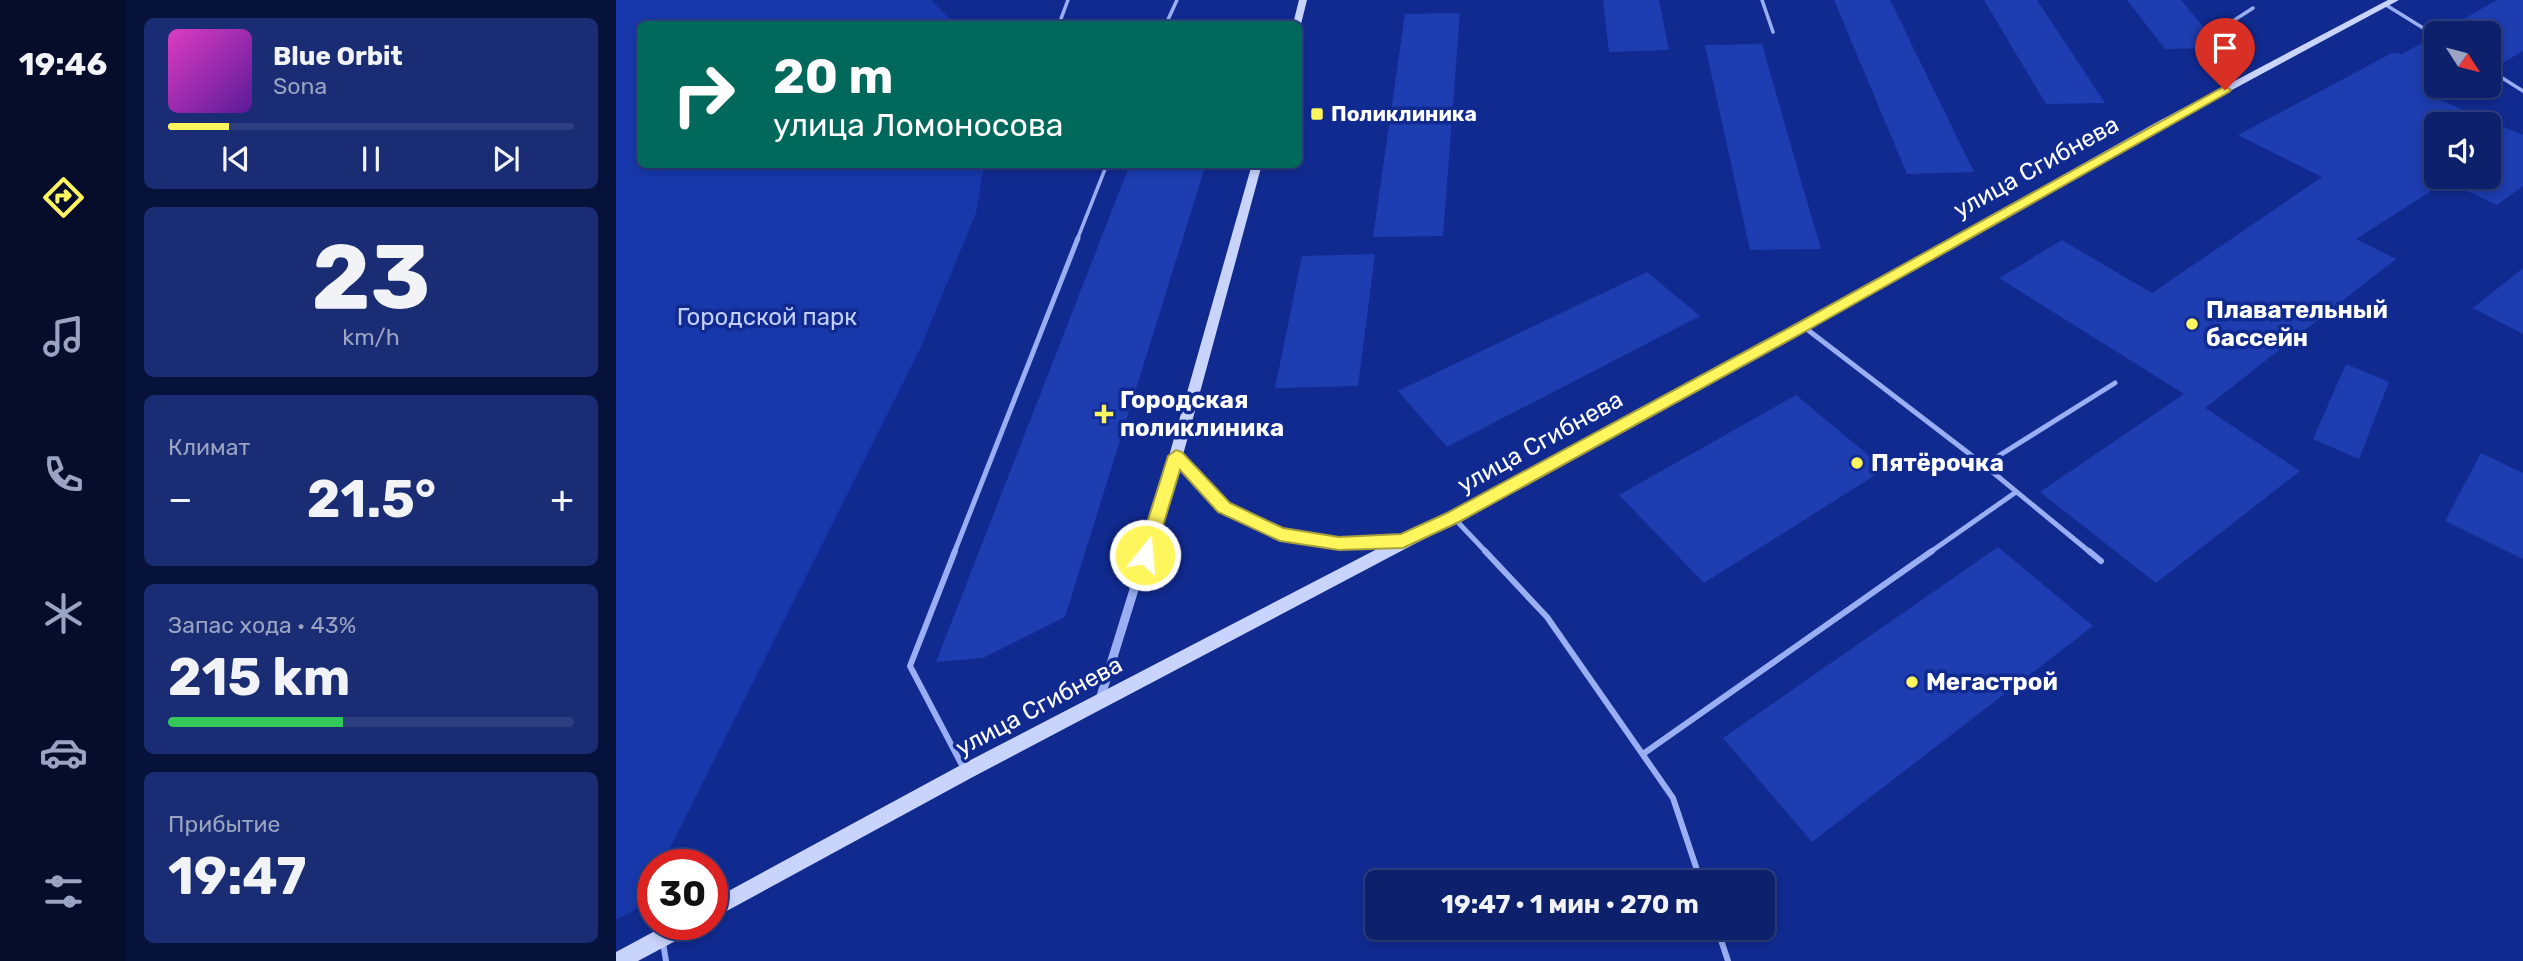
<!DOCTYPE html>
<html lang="ru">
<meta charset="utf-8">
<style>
:root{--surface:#0c206c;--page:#1a2d74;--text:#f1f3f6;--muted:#9aa3c2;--line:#2c3e7f;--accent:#fff55c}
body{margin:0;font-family:Rubik,sans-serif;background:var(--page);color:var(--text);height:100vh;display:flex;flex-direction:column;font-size:26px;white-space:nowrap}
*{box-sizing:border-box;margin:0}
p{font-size:23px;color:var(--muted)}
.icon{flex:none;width:38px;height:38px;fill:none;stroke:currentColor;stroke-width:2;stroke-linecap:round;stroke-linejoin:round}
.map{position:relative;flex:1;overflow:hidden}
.details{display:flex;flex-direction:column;gap:18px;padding:18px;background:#07123b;width:490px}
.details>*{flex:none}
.guide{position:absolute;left:21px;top:21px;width:665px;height:147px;border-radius:10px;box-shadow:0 4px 10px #0003,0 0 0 2px var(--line);background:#00695c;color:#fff;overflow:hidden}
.needle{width:46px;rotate:126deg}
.buttons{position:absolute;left:1808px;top:21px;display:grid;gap:14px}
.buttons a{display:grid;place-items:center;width:77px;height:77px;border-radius:10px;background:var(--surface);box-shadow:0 4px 10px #0003,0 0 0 2px var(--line);font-size:35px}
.speed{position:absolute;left:21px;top:849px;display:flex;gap:14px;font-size:35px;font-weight:700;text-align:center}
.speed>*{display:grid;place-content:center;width:91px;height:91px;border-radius:50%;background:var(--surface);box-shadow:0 4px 10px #0003,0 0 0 2px var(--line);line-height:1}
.speed .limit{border:10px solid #d22;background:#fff;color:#111}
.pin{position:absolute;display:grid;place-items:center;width:60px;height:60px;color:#fff;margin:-72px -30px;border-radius:50% 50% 50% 0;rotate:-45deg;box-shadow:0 0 7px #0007}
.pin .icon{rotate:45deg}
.me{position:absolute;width:77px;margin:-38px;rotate:17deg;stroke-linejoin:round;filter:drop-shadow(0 0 5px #0008)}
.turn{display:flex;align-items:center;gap:24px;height:147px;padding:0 21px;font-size:32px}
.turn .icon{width:91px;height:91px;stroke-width:2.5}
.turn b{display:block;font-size:49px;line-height:60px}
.big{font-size:52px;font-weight:700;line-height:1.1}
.details .widget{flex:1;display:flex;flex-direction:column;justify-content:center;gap:10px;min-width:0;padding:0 24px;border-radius:10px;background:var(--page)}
.details .dial{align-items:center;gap:0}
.dial b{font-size:91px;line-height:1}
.song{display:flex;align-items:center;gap:21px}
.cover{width:84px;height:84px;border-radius:10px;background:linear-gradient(135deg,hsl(310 70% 55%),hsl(270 70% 35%))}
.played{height:7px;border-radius:4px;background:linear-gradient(90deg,var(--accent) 15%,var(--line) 15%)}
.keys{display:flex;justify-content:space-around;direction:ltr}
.heat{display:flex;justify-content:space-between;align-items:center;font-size:38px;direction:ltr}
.charge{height:10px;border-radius:5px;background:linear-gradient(90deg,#34c759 43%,var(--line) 0)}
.trip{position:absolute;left:749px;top:870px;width:410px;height:70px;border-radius:10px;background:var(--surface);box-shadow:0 4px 10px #0003,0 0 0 2px var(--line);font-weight:700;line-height:70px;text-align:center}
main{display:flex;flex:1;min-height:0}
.menu{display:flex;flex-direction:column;width:126px;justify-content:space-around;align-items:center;background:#050d2b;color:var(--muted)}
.menu .icon{width:49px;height:49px}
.menu .current{color:var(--accent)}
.menu b{font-size:32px;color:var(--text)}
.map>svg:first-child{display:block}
</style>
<main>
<nav class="menu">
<b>19:46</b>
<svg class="icon current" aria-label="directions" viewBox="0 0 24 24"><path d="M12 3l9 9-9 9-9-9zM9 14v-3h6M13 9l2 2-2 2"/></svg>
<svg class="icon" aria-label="music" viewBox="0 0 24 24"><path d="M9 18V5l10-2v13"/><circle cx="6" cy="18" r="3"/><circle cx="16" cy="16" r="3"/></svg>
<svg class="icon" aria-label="phone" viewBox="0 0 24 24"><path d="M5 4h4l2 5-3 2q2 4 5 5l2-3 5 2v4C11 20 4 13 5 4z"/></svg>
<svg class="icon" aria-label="climate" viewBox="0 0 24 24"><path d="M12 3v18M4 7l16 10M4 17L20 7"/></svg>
<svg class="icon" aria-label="car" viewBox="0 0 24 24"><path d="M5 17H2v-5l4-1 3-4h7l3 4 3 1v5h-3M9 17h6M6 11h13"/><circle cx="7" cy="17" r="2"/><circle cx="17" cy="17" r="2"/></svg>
<svg class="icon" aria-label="filters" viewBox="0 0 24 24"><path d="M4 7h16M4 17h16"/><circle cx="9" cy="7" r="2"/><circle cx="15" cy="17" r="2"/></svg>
</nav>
<section class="details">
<div class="widget">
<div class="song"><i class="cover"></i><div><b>Blue Orbit</b><p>Sona</p></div></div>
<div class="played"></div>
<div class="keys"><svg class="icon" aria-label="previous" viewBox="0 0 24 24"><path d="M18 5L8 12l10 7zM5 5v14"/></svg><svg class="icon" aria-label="pause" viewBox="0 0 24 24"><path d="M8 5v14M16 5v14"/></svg><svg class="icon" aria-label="next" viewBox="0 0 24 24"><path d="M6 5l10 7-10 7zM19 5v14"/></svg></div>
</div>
<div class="widget dial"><b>23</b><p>km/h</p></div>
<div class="widget"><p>Климат</p>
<div class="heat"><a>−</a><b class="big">21.5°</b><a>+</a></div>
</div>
<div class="widget"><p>Запас хода · 43%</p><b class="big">215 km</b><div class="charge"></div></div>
<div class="widget"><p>Прибытие</p><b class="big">19:47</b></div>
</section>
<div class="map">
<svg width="1907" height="961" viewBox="0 0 1907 961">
<rect width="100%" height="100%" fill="#102a90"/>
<path fill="#1738ab" d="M0,0h315l24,24h-315v140l344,1 -8,48 -56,136 -258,515h-9c0,35 -8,41 -37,56z"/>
<path fill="#1d3db0" d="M987,0h56l10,50 -60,2z
M1218,0h56l84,172 -67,2z
M1368,0h53l68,103 -59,1z
M1511,0h54l40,48 -56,1z
M1881,0h26v51l-29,17 -6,-3v-32h-49z
M844,13l-17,223 -70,1 32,-223z
M1815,38l5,2v46h28l-24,14 83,35v51l-26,19 -60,-28h51v-53h-52v64l-80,51 40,20 -191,149 -10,-7 105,70 -144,112 -116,-91 144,-98 -185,-116 63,-38 90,53 170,-116 -84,-42 154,-82 10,1z
M1146,44l40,140 19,65 -71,1 -45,-205z
M514,164h76l-141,453 -82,41 -47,4z
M759,254l-17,132 -83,2 27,-132z
M1907,268v66l-50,-26z
M1031,272l53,44 -253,131 -49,-56z
M1730,364l43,18 -30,77 -46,-20z
M1180,395l89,74 -181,114 -85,-88z
M1865,453l42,20v86l-78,-38z
M1382,547l95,79 -281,216 -89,-104z"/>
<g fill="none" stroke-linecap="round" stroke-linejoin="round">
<path stroke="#9aaef3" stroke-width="3.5" d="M1146,0l11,32
M1770,5l50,31
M443,24l9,-24
M550,24l11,-24
M1600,32l37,-24
M1872,69l35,22
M461,240l30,-76"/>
<path stroke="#9aaef3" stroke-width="5" d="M1188,327l180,138 131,-82
M1368,465l107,88
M837,517l34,36
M338,553l124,-315
M1313,553l87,-61"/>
<path stroke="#9aaef3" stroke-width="6" d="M339,551l-45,115 54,103
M869,551l62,66 126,181 28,84
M1473,551l12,10
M1027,754l289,-203
M1101,928l11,33
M47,943l3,18"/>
<path stroke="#9aaef3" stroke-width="6" d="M530,553l30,-97"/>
<path stroke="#9aaef3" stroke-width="9" d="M484,699l46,-148"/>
<path fill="#c9d4fd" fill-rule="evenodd" d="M683,0h8l-6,24 -3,2 -5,-2z
M1772,0h11l-234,126 -358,204 -349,191 -487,257 -259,141v-19l247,-134 422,-219 -42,2 -64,-10 -56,-28 -50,-55 83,-292h10l-79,291 46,48 53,26 57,8h63l397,-213 358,-202z
M52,924h28l-2,7 -56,30h-22v-9z"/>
</g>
<path fill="#fff55c" stroke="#a69f3c" stroke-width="2" d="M1609,86l6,4 -2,2 -421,238 -349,192 -56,26 -64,2 -59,-9 -62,-29 -38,-42 -26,85 -3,4h-12l-2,-4 31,-99 8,-6 6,2 48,51 53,25 56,9 62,-3 46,-21 351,-190z"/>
<g fill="#fff55c" stroke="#102a90" stroke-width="2.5">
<rect x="694" y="107" width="14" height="14" rx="3.5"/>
<circle cx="1576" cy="324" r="7"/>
<path d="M484.5 403.5h7v7h7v7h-7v7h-7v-7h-7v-7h7z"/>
<circle cx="1241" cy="463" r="7"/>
<circle cx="1296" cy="682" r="7"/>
</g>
<g text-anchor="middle" stroke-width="7" stroke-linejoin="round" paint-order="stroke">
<g font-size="21" font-weight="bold" fill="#fff" stroke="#102a90" text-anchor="start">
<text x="715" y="121">Поликлиника</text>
</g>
<g font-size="24" fill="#fff" stroke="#102a90">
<text transform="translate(1420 167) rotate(-29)" y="8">улица Сгибнева</text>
<text transform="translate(924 442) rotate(-29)" y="8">улица Сгибнева</text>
<text transform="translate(423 706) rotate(-28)" y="8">улица Сгибнева</text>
</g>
<g font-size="24" font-weight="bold" fill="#fff" stroke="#102a90" text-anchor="start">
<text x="1590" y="318">Плавательный<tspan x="1590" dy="28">бассейн</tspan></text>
<text x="504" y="408">Городская<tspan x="504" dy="28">поликлиника</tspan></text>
<text x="1255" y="471">Пятёрочка</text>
<text x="1310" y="690">Мегастрой</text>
</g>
<g font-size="24" fill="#c2cffe" stroke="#102a90">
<text x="151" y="325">Городской парк</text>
</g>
</g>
</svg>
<div class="buttons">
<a><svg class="needle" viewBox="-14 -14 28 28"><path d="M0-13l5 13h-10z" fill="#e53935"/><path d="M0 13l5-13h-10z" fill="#9aa3c2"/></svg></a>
<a><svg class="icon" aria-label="sound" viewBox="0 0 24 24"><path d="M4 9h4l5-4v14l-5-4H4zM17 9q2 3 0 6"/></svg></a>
</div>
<div class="speed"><div class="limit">30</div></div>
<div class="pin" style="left:1609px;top:90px;background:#d93025"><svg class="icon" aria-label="arrive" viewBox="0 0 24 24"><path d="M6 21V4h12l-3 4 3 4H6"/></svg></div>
<svg class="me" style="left:529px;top:555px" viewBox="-20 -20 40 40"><circle r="17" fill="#fff55c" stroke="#fff" stroke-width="3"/><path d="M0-11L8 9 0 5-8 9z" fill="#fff"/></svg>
<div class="trip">19:47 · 1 мин · 270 m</div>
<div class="guide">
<div class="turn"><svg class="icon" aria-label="right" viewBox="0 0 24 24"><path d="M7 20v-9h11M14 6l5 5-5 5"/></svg><div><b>20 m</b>улица Ломоносова</div></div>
</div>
</div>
</main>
